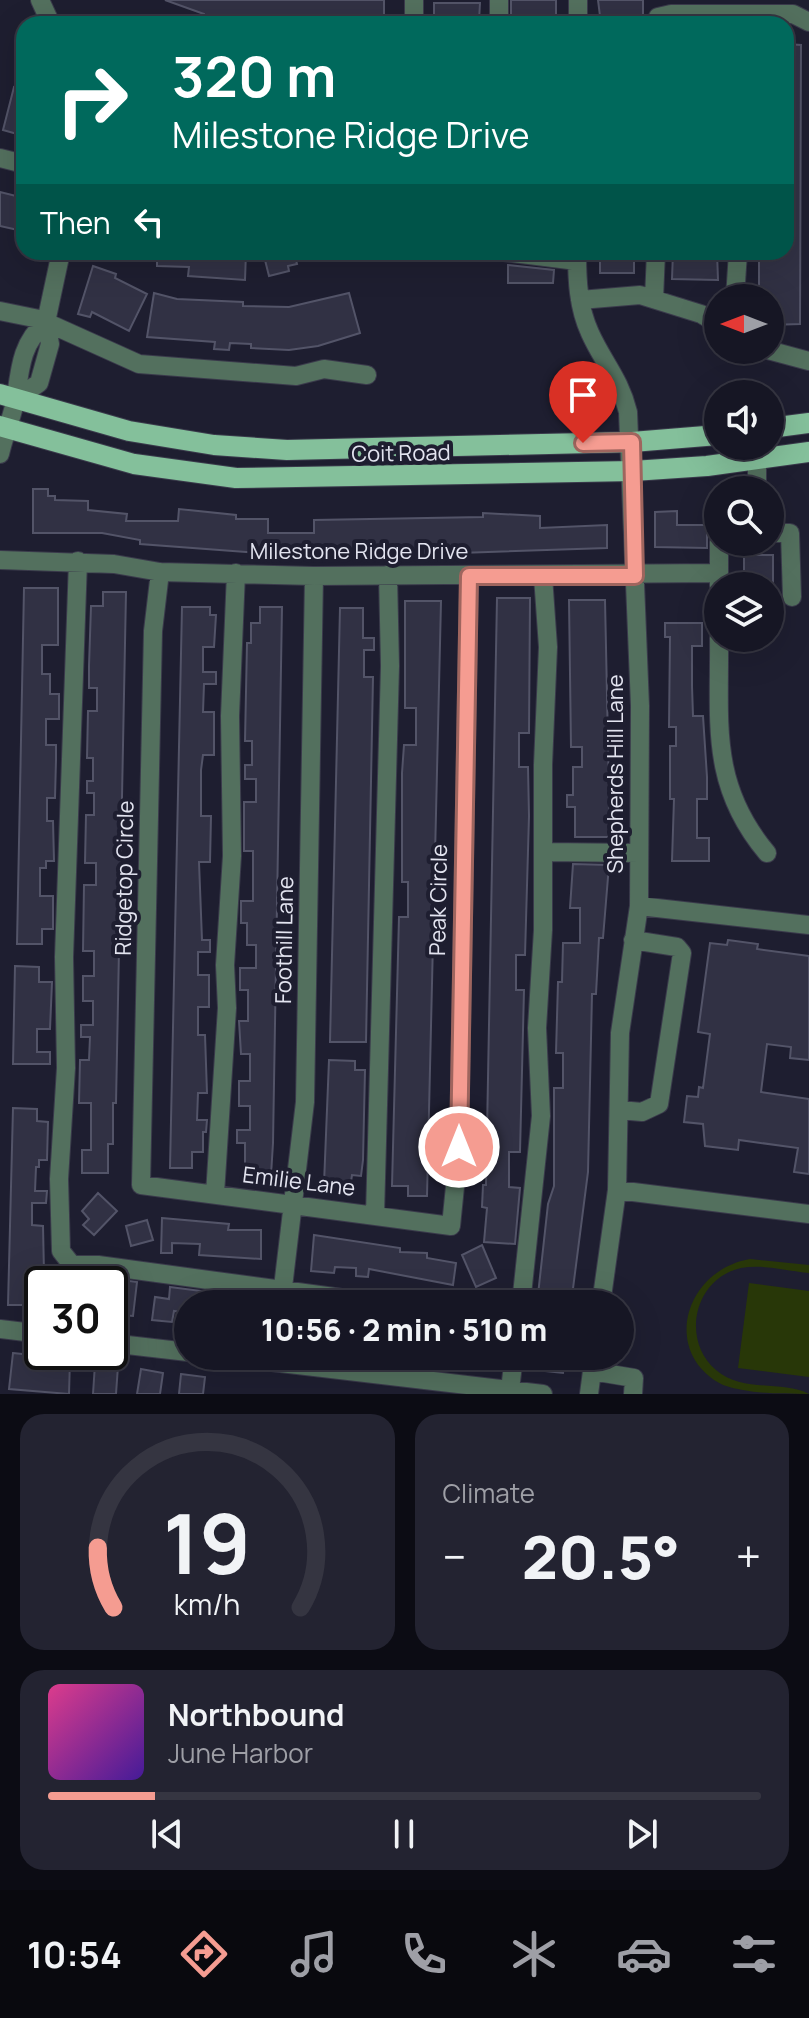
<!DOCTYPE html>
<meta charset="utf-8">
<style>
:root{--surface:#161624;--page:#232331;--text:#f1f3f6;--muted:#9e9fa6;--line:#353541;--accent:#f59c91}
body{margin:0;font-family:Manrope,sans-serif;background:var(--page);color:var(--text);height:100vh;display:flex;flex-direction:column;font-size:30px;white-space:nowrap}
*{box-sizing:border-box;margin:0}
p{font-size:26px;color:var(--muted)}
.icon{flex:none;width:44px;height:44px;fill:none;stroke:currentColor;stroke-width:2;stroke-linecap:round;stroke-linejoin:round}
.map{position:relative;height:1394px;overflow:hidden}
.drawer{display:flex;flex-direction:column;gap:20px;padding:20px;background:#0c0c14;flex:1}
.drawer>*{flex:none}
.guide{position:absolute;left:16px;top:16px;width:778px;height:244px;border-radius:24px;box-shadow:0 8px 32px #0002,0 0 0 2px var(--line);background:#00695c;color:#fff;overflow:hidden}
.needle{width:52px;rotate:270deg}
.fabs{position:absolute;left:704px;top:284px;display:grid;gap:16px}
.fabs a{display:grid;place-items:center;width:80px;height:80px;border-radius:50%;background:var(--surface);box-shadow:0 8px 32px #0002,0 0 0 2px var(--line);font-size:40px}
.speed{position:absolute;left:24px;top:1266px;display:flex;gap:16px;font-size:40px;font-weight:700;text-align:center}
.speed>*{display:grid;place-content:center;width:104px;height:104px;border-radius:50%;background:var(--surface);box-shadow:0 8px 32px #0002,0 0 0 2px var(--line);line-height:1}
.speed .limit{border:4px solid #111;border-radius:12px;background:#fff;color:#111}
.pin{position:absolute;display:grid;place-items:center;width:68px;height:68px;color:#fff;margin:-82px -34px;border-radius:50% 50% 50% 0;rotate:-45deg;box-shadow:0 0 8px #0007}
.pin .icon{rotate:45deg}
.me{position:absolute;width:88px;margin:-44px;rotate:0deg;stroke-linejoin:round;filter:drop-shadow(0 0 6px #0008)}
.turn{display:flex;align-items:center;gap:28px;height:168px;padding:0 24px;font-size:36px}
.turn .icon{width:104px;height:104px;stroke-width:2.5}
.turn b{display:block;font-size:56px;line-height:68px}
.then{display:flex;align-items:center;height:76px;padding:0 24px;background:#0003;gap:16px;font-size:30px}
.big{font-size:60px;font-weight:800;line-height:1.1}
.drawer .card{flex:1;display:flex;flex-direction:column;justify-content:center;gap:12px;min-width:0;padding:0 28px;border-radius:24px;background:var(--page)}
.drawer .dial{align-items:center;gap:0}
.dial svg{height:208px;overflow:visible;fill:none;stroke:var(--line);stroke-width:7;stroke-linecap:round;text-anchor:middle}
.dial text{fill:var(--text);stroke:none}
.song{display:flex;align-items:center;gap:24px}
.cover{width:96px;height:96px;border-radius:12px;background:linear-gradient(135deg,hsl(330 70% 55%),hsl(260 70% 35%))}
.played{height:8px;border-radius:4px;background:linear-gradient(90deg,var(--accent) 15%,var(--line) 15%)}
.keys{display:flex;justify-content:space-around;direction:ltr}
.heat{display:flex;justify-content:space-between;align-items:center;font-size:44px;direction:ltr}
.drawer .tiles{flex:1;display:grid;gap:20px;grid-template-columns:1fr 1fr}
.card:last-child{grid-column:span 2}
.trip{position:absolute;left:174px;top:1290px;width:460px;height:80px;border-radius:40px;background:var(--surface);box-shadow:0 8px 32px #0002,0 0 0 2px var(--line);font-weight:800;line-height:80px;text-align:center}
.tabs{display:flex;height:128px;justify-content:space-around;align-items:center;background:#09090e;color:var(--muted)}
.tabs .icon{width:56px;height:56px}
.tabs .current{color:var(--accent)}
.tabs b{font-size:36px;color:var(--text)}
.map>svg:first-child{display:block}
</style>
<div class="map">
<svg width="809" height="1394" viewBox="0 0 809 1394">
<rect width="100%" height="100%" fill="#1e1e30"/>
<path fill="#283708" d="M750,1259l59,6v8c-21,-2 -46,-9 -68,-5 -46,10 -61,71 -25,102 26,23 66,10 93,24 -28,0 -60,0 -86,-9 -63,-32 -38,-115 27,-126z
M749,1283l60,8v86l-71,-9z"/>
<path fill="#313144" stroke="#535468" stroke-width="2" d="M165,0h219v24h-173l1,-5 -8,-1v-4z
M511,0h45v23l-45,1z
M598,0h45v24h-42z
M434,3h46l-1,18 -45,-1z
M786,44l15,1 -1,279 -30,1v-27h-11v-46h27z
M14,87l9,3 1,46 -21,-6z
M0,192l24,6 -6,32 -18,-4z
M157,252h89l-1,28 -57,-4 1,-9 -32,-1z
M263,252h31l3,12 -9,2 1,5 -20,5z
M605,252h29v21h-34v-16h5z
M673,252h44l1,28 -46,-1z
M508,265l46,5 -1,13h-45z
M93,266l23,8 -1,4 32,16 -18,37 -37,-19 -2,5 -12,-3z
M154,293l23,6 66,3v4l46,1 60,-14 11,40 -42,13 -29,4 -38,-2v-4l-21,-1 -1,7 -15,-1 1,-7 -68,-5z
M33,489h15v7h7v4l33,1v9l39,4 -1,7h52l1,-12 57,6v4h32v14h46v-13l169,-3v-4l57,3v12l67,-3v23l-235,8 -44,-4v5h-14l-174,-13v-4l-38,-7h-69z
M677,511v14h30v23l-52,-1v-35z
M744,555h29v31h-29z
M24,588h34v57h-16v29h8v20h9v25h-13v26h10v15l-1,38h-8v23h6l1,40h-8v7h-6v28h13v33h-11v15h-25z
M103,592h23l-10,511h-3v41h-5v29h-26v-23h9v-47h-12l1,-43h9l1,-23h-9v-12h12v-24h-10v-25h11v-25h-11l1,-66h12v-22h-11l1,-48h8v-22h-7v-12h6v-23h-6l1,-47h9v-23h-8v-22l2,-60h12z
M497,598h33l-1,135h-10v34h9l1,49 -4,139h-9v35h8l-4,162h-11v35l11,1 -5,56 -31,-2 3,-34 -5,-1 1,-22h3z
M569,600h36l5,237h-35v-30h-8v-12h6v-28h9v-20h-11z
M405,601h36l-14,595h-19v-10h-16l7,-269h9v-35h-6v-109l2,-28h12v-37h-11z
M182,607h28v8h6l-2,32h-11v25h13v12h-12l-1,28h11v43h-11l-2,15v46h10l-1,46h-11l3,78h8v12h-12v23h11v32h-11v28h7l2,58h-9l-1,27h10l-1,12h-3v20h-11v16h-22z
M260,607h22l-9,536 -2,32h-26v-32h-8v-13h13v-24h-11v-25h11v-27h-9l-2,-33h9v-31h-8v-22h16v-23h-9v-22h-6v-22h12v-50h-9v-49h12v-23h-11v-14h7v-24h-7l2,-98h4v-20h9z
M340,608h23v30h11v12h-10v27h9l-7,365h-36z
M665,623h37v23h-10v40l1,30h10l4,61v22h-10v39h12v23h-37l2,-62h-4v-53h6v-19h-7l1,-90h-5z
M573,864l36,1 -6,73h-4l-3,56h-4l-4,178 -17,132h-34l11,-100 6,-18v-98h9v-35h-7l2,-71h4l1,-39h17v-35h-10z
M728,940l30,4 -1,5 52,7v104l-19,-2 1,-11 -24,-3 -6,48 48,7v75l-15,-2 4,-24 -59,-8 -1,10 -33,-4 -2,-22 -19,-2 3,-26 11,1 1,-10 4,1 7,-54 -12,-2 12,-89 17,2z
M15,966l24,1v15h13l-2,47h-13v23h13v12h-37z
M329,1060l26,1v9h10l-2,90 -2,16 -9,-1 -2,13 -26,-4z
M13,1108l24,1v12l11,1 -1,38h-8v7h-3l-1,24h12l-1,12h-14v22l11,1 1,47h-7v22h-9v10h-20z
M98,1193l19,18 -23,24 -11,-10 6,-6 -7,-8z
M162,1218l67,6 -1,6h33v29l-62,-4 1,-11 -28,-1v10h-11z
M147,1220l6,20 -22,6 -5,-20z
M314,1235l86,13v4l27,1v5l29,5 -3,22 -84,-16 -1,8 -12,-1v-8l-21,-1 -1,6 -23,-2z
M482,1245l14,33 -20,9 -14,-32z
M114,1279l23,3 -4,34 -23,-2z
M170,1287l70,9 -1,8h-51v9l-14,-2 -2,11 -20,-2 3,-23 14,2z
M13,1353l57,6 -1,35 -60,-5z
M529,1356h36l-2,17 -36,-4z
M95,1364l23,2 -2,28h-23z
M141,1369l22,4 -3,21h-23z
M181,1374l24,3 -2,17h-24z"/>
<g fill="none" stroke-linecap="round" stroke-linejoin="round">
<g stroke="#3a3a4b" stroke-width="20">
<path id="minor" d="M40,0l11,24
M414,24v-24
M499,24v-24
M578,24v-24
M655,24l3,-7 13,-3h122l16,8
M0,158l24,6
M504,252l73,9
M577,252c0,27 1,55 13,81 13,29 30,46 38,79l12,294 -1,200 -19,127 -3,157 -16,114
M735,298l3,-46
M654,299l2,-47
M580,300l60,-5 61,19 17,10
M0,311l39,8 100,45 157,12 28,-7 43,6
M768,350l41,11
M16,399l23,-16 11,-39 -4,-22 15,-70
M0,454c4,-19 13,-38 16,-57 4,-30 6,-55 30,-75
M757,461v29
M718,508v12
M770,533h20l2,64
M719,542v44
M0,560l114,4 46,8 154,4 405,-3
M78,561l-14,396 2,111 -7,111 2,72 11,14h26l288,39
M160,572l-7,59 -12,554 310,41 8,-79 10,-571
M719,638c1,84 -10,146 48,215
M544,852l95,1
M639,906l170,19
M619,1110l23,2 17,-8 23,-151 -5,-6 -44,-7
M617,1190l192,24
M215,1194l12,-186 -2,-43 7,-109 -2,-140 6,-143
M375,1215l15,-549 -2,-91
M281,1304l24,-202 9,-526
M521,1304l20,-188 -4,-88 6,-98v-165l5,-118 -5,-71
M0,1329l42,5
M110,1343l78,9
M221,1356l322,38
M592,1371l42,7 -1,16
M510,1390l4,-34
M589,1394l5,-38"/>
</g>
<g stroke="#3a3a4b" stroke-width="22">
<path id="major" d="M0,394l129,37 85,14 73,5 345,-8 86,-7
M0,426l134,38 102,14 397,-7 74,-5 102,-14
M770,428l39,-5"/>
</g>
<use href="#minor" stroke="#53705e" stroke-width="18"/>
<use href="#major" stroke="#84c09b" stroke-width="20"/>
</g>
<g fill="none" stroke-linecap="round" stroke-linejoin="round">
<g stroke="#9f655e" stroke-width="20">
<path id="route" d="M459,1147l10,-571h166l-3,-134 -49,1"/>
</g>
<use href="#route" stroke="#f59c91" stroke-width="14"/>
</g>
<g text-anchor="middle" stroke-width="8" stroke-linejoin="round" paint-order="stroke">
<g font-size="22" fill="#e3e4f0" stroke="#1e1e30">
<text transform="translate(401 453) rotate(-1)" y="8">Coit Road</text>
<text x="359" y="559">Milestone Ridge Drive</text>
<text transform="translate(615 774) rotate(-90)" y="8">Shepherds Hill Lane</text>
<text transform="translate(124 878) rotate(-89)" y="8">Ridgetop Circle</text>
<text transform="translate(438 900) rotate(-89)" y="8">Peak Circle</text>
<text transform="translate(284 940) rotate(-89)" y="8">Foothill Lane</text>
<text transform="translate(299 1181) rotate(7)" y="8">Emilie Lane</text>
</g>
</g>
</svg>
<div class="fabs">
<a><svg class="needle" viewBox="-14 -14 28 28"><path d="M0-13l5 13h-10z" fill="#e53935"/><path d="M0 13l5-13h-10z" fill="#9e9fa6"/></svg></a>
<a><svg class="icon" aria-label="sound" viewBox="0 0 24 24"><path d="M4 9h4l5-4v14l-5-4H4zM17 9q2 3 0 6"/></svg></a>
<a><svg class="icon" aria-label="search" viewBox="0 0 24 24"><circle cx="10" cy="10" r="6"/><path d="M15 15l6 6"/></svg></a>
<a><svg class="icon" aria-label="layers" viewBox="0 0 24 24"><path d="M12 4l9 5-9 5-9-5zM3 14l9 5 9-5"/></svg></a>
</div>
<div class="speed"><div class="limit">30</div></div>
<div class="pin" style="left:583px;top:443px;background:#d93025"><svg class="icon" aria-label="arrive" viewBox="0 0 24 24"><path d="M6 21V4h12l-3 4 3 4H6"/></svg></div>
<svg class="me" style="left:459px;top:1147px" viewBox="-20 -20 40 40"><circle r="17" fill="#f59c91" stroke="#fff" stroke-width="3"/><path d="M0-11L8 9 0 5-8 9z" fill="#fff"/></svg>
<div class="trip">10:56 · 2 min · 510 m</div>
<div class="guide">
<div class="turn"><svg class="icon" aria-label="right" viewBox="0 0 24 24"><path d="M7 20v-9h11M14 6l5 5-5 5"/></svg><div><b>320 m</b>Milestone Ridge Drive</div></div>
<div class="then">Then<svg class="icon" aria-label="left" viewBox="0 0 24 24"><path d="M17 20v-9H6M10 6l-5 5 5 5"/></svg></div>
</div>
</div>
<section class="drawer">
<div class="tiles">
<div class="card dial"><svg viewBox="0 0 100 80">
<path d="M14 69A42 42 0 1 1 86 69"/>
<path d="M14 69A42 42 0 0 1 8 46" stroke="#f59c91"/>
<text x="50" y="56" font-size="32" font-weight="700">19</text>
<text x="50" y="72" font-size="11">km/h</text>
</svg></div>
<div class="card"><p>Climate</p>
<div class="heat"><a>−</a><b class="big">20.5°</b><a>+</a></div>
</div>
<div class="card">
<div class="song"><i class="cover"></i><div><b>Northbound</b><p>June Harbor</p></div></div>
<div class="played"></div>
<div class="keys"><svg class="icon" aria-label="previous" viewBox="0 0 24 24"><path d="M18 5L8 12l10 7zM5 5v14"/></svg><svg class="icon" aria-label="pause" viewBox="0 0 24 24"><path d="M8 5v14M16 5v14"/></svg><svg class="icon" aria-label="next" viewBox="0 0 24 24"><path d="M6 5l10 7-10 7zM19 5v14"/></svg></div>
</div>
</div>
</section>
<nav class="tabs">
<b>10:54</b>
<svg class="icon current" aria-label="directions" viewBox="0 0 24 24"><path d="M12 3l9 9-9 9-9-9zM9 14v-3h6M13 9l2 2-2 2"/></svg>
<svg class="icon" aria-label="music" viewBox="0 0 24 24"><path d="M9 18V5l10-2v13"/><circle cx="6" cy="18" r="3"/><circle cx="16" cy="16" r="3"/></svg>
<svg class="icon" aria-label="phone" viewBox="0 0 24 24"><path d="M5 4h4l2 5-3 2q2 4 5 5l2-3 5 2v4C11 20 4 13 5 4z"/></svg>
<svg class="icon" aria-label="climate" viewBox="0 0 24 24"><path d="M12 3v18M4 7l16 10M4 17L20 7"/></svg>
<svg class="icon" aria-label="car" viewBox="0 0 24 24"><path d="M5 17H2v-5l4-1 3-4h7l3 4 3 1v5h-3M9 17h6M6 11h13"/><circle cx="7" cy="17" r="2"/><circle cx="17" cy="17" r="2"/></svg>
<svg class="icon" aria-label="filters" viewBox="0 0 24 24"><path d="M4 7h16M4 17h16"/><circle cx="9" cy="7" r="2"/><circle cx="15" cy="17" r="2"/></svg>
</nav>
